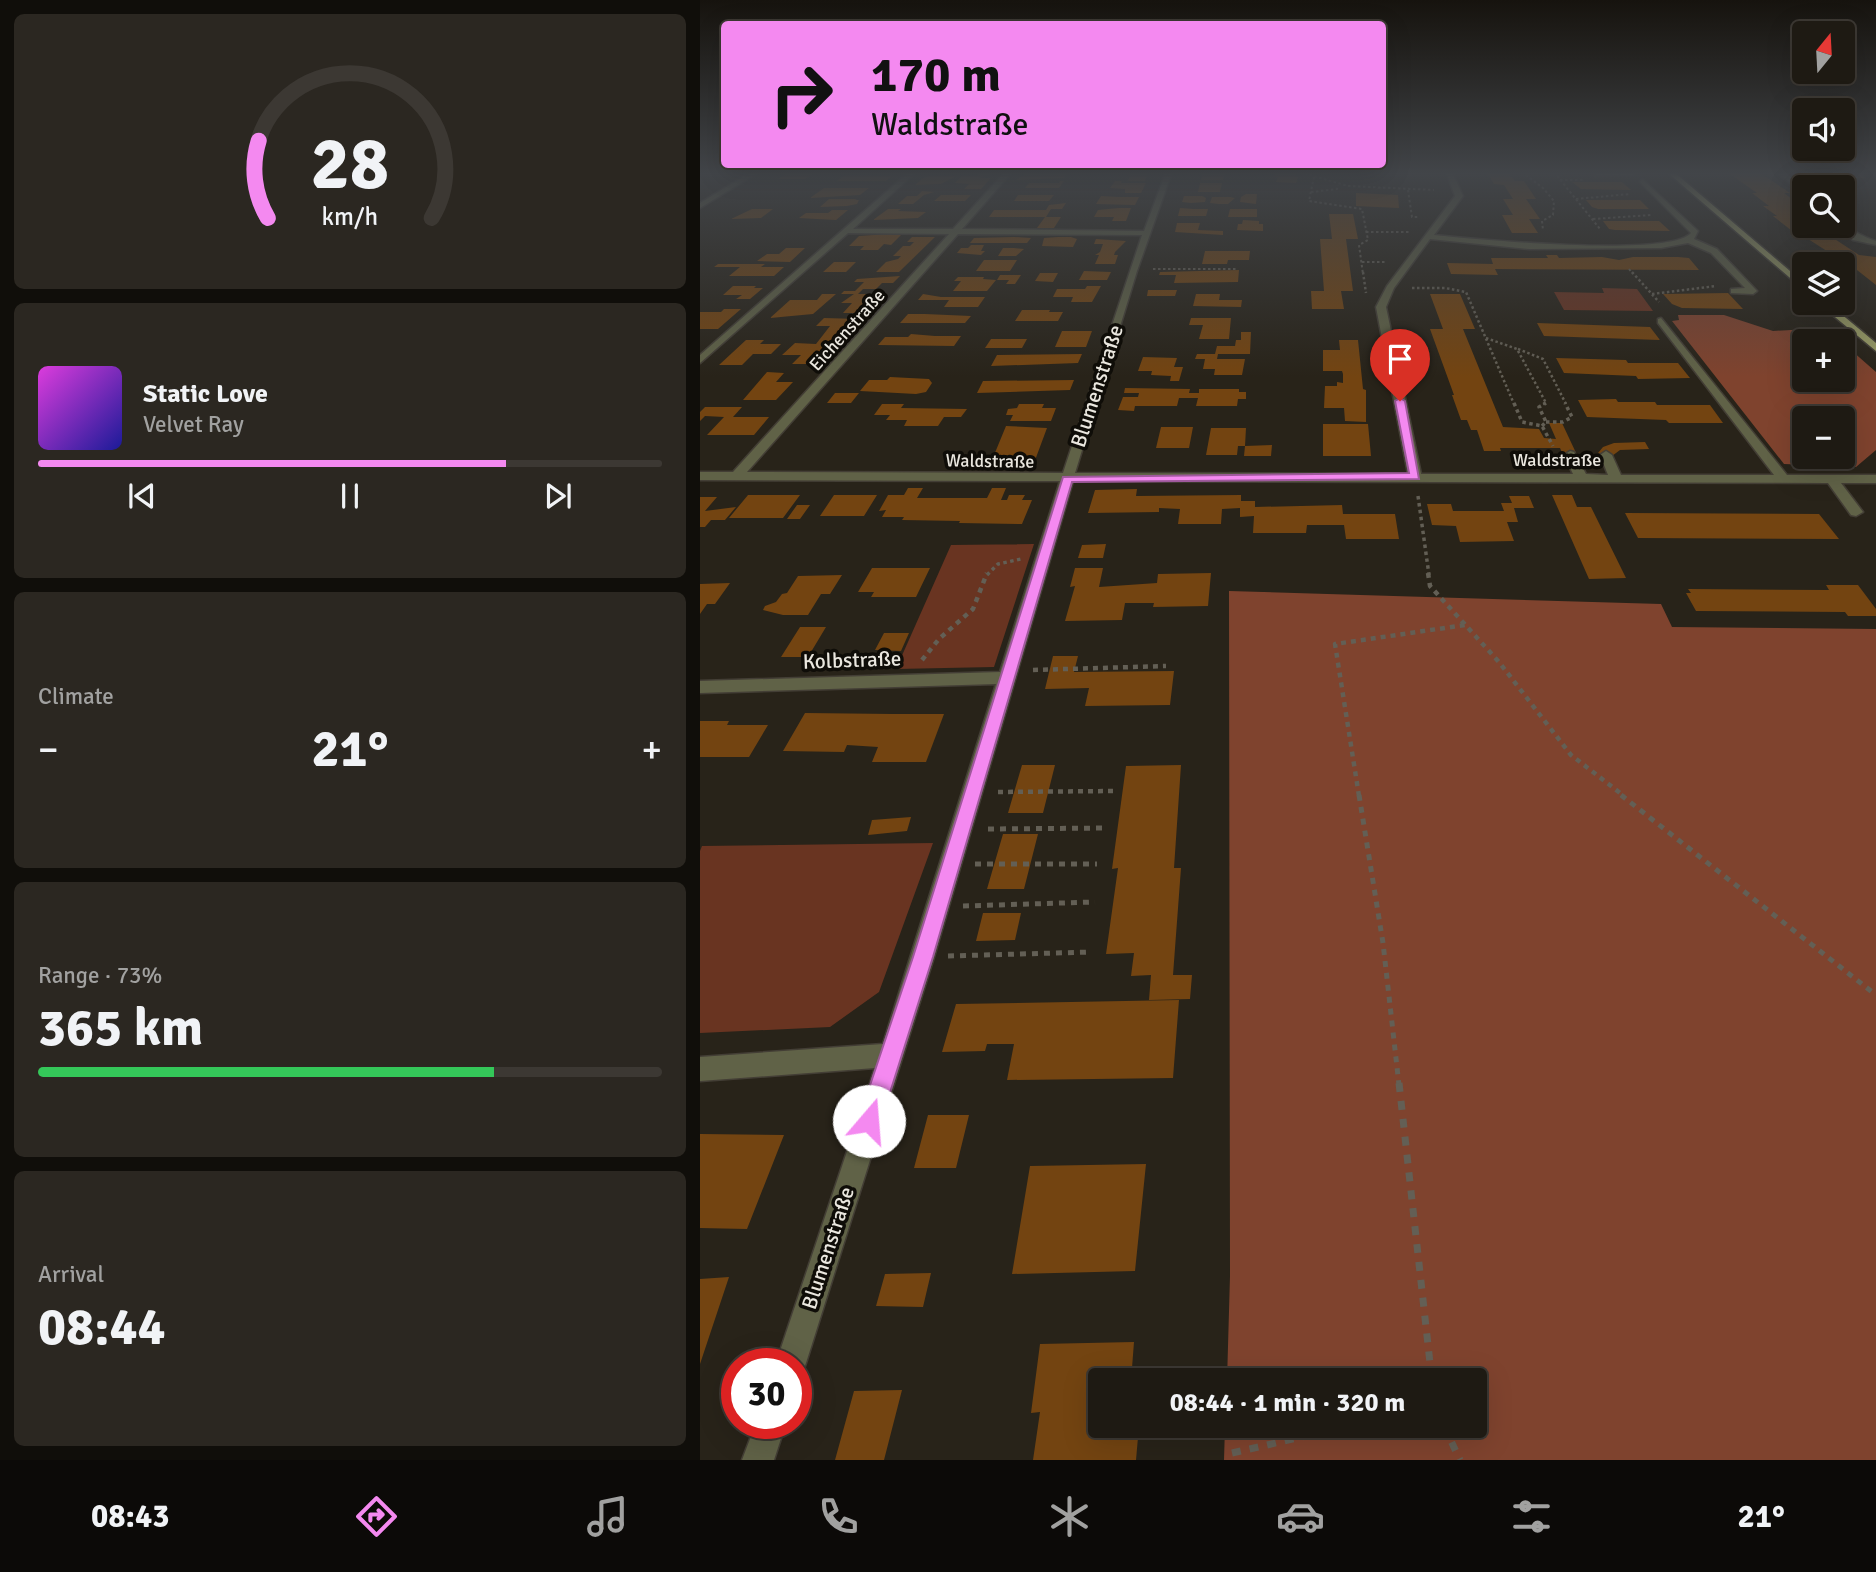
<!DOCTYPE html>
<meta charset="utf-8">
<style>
:root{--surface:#1e1a13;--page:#2b2721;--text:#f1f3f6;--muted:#a1a1a0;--line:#3c3833;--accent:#f489f0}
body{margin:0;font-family:Signika,sans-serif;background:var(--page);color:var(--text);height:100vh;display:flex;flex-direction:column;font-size:26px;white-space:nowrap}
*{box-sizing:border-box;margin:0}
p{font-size:23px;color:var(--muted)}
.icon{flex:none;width:38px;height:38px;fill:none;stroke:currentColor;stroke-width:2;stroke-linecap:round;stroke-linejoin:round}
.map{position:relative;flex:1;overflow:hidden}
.panel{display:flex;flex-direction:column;gap:14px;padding:14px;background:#100e0a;width:700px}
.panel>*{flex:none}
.banner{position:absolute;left:21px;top:21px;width:665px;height:147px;border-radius:7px;box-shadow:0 7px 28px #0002,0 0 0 2px var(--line);background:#f489f0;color:#111;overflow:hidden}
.needle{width:46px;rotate:18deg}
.tools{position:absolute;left:1092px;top:21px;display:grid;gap:14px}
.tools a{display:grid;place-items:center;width:63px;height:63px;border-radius:7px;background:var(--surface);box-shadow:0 7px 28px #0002,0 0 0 2px var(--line);font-size:35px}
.speed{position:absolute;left:21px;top:1348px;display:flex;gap:14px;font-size:35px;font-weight:700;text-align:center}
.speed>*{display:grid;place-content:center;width:91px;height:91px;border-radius:50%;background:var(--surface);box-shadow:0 7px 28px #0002,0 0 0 2px var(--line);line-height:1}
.speed .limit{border:10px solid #d22;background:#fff;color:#111}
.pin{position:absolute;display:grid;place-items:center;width:60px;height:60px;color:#fff;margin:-72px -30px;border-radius:50% 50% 50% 0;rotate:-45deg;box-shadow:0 0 7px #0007}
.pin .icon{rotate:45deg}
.me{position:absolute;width:77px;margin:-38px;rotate:18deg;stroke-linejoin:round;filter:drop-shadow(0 0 5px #0008)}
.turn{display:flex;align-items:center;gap:24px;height:147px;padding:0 35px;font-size:32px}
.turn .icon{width:91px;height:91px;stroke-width:2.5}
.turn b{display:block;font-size:49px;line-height:60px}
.big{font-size:52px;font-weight:700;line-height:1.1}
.panel .card{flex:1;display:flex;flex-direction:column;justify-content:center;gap:10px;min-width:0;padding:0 24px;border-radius:10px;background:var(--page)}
.panel .dial{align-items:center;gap:0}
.dial svg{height:182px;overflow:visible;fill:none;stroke:var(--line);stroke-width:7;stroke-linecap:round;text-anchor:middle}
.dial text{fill:var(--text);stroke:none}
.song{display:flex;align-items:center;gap:21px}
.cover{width:84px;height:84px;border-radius:10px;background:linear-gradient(135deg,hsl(300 70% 55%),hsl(240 70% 35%))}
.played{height:7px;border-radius:4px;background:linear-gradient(90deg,var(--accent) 75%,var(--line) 75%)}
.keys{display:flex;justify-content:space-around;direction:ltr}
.heat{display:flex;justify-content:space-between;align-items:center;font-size:38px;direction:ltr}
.charge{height:10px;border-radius:5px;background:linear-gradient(90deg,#34c759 73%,var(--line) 0)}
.trip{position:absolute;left:388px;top:1368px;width:399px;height:70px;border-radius:7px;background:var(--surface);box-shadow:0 7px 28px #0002,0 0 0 2px var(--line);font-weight:700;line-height:70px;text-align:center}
.tab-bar{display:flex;height:112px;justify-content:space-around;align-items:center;background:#0c0a08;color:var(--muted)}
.tab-bar .icon{width:49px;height:49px}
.tab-bar .on{color:var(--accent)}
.tab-bar b{font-size:32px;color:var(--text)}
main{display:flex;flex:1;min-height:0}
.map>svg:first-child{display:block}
</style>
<main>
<section class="panel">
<div class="card dial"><svg viewBox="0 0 100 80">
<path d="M14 69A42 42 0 1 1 86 69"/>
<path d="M14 69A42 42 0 0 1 10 35" stroke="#f489f0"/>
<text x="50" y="56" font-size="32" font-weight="700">28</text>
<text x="50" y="72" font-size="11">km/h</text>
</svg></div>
<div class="card">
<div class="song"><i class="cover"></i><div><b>Static Love</b><p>Velvet Ray</p></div></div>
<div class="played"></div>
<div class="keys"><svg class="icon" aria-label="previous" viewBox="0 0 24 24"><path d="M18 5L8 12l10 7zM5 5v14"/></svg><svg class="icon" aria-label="pause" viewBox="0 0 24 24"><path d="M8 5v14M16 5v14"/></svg><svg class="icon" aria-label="next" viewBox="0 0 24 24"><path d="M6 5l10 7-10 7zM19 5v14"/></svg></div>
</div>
<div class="card"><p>Climate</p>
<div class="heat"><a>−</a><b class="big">21°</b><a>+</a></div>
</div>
<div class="card"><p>Range · 73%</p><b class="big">365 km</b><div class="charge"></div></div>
<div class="card"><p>Arrival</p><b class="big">08:44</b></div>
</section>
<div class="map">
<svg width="1176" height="1460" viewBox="0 0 1176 1460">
<rect width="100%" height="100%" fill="#282319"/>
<path fill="#693421" d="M902,288l35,1 16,22 -89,-1 -10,-18 50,1z
M334,544l-40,123 -98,2 55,-124z
M233,843l-54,149 -49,35 -130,6v-182l2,-5z"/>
<path fill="#7f432e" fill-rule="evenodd" d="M978,315h46l49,16 53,-3 15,13h-37v39h39v-37l33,29v78l-20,17 -72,-3 -112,-143 7,-1zM1104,418h39v39h-39z
M529,591l432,13 11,23 204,2v831h-652l1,-34h250v-45h-248l3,-105z"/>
<path fill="#734411" d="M281,172h15l-17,6h12l-10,11h-17l5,-5 -14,-1 7,-7h15z
M368,172l-4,6 -48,2 10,-7z
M431,172h17l-3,9h-17z
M503,172h22l-2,8h-22z
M576,172h21l-2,4 3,1 -2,6 -20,-1 2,-5h-4z
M787,172h21l7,9h9l12,18h-10l14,20h-11l9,14h-26l-10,-18h11l-10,-16h10l-9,-14 -10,-1z
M1027,172h31l13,8 19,13h-6l17,13h-6l9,6v4h-9l9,3v7h11l44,29 17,2v28l-38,-30h-5l-28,-18h-5l-27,-21h4l-14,-10h6l-17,-13h5z
M1089,172h31l10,6h-33z
M1136,172h20l10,6h-21z
M87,173h27l-9,6h-27z
M145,175h24l23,1 -6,5h-49z
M232,176h24l-15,8 -26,1 8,-7z
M360,181h4l-5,7h-34l4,-5h30z
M415,181h7l-1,2h25l-5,10h-16v-4l-15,-1z
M872,182h50l9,8 -50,-1z
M500,183h22l-2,9h-22z
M124,188h45l-9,7 -50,3z
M222,191l12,1 -10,3 -11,9h-15l9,-8h10z
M656,193l42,2 1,13 -43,-2z
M546,194h11l-1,10 -16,-2 1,-5z
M241,195h30l-6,6h-31z
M318,195h36l-5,6h-35z
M401,196l19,1h19l-4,8 -39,-1z
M484,196h18l4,2 -1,4 -14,1 -9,-1z
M512,197h18l5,1 -7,6h-9l-9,-1z
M129,199h28l-2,1h4l-2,4 -10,2 -27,1z
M886,200h54l9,9h-51l-6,-2z
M366,203l-4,6h-11l-5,8h-57l5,-7h52l3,-5z
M419,208h12l-5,13h-14l2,-4h-20l4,-7z
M480,208l14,1h14l-2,7h-28z
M52,209h21l-12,9 -30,1z
M188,209h13l-3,2 28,1 -8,6 -45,2z
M530,209h27v8h-29z
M132,210h16l-12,10 -37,-2 7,-5h22z
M629,214h24l5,25h-12l7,52h-12l3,18h-32l-1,-18h13l-4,-52h12z
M345,217h16l-7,11h-17z
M543,220l16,1v3h4v7l-26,-1 1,-6h4z
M903,221h56l11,10 -55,-1 -6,-1z
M477,223h23l-2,7 25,1v4l-48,-3z
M188,234h14l-11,11 -7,-1 -6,6h-18l4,-4h-15l10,-10z
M212,237h23l-36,35h-23l10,-10 12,-3 3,-3h-8l10,-10h7l4,-4h-7z
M314,237l17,1 -4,5h-57l4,-5z
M358,237h13l6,2 -4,8 -31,-1 2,-8z
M396,239l30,2 -11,11 -1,3h4l-3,9h-20l4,-9h-4l5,-3 3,-8h-9z
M271,245h13l-3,6h4l-4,4 -24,-2 4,-5h7z
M86,248h19l-15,14 -33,-1 10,-7h12z
M303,248h11l10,1 -8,7h-18z
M505,251h45l-1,9h-21l-1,4h-25z
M846,255h11l2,3 43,-1 17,3 14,-3h45l11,1 10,12 -204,-1 3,6 -47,-1 -4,-11 46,1 -2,-6h57z
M284,260h33l-7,11h-34z
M134,262h22l-10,10h-23z
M18,264h47l-4,3h23l-10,9h-45l11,-9h-26z
M539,270l-1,12 -64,1 2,-8h-17l1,-3z
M384,271l27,1 -4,8h-28z
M340,273h18l-5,9 -18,-1z
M300,275h21l-6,9h-9l3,-4h-12z
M200,276l-7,7h-11l-6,6h-13l-5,5h17l-3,3h7l-15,16h-21l9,-10h-11l13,-9h-13l3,-3h11l9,-9h-10l3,-3z
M258,277h26l-1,2 13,1 -9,11h-34l8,-10h-7z
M33,286h23l-2,2h9l-13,11h-14l6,-4h-19z
M387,286h14l-9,16h-21l2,-5h-20l4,-8h28z
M448,290h29l-2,6h-28z
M1028,293l15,16 -61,-1 -10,-4 -9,-10z
M122,294h14l-23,20 -43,4 20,-18h27z
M223,294l18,3h44l-7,10h-34l5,-7h-31z
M496,294h24l-1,6h23l-1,7 -48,-1z
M730,294h30l15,35h-12l40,98 36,2 5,9 12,1 -7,-16h13l15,32h-14l-3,-7h-60l1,3h-17l-7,-21h-6l-4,-10h-6l-9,-25h2l-24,-66h13z
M24,309h17l-23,20h-18v-17h21z
M322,310h28l-1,2h14l-5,9h-43z
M208,314h17l46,2 -6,7h-65z
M124,318l35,1 -25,25h3l-19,20h-26l9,-9h-19l13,-12 21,1 14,-18h-14z
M491,318h40l-2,21h-30l4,-14h-14z
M837,323l113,4 10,13 -116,-4z
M362,331h30l-6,16h-31z
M541,332h10l-1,22h-32l-1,5h28l-3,16h-28l1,-6h-12l2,-10h-10l2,-5h18l2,-8h18l1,-6h5z
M211,334l24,2h26l-7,10 -76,-1 7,-8h23z
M291,339h36l-5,9h-37z
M46,340h18l-4,4h21l-10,10h-18l-11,11h-23z
M639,340h19l5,49 3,1v32l-21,-1 -1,-13h-20l1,-22h12v-4l6,1v-9l-1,-3h-19v-21h17z
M382,354l-4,9 -87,3 6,-11z
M443,357l34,1 -3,9h9l-4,14h-9l1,-5 -20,-1 1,-4h-14z
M856,358l70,2 2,3h50l12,15 -52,1 -2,-3 -72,-3z
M67,372l17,1 -8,9h17l-17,18h-33z
M190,377l39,2 3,4 -6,9 -10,2 -56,-3 9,-11h18z
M374,380l-4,10 -93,3 6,-12z
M425,388l65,1 -1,4h10v-4h40v3h7v7h-8l-1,7h-41l2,-8h-19l-2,8h-42l-1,5 -16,-1 5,-13h15l1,-4h-15z
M135,393h24l-8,10h-24z
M916,399l2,3h37l2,3h53l13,18h-54l-3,-3 -79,-3 -9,-17z
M182,404h22l-3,4 66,1 -6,8h-17l-6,9h-34l3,-6h-21l4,-5h-16z
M319,404h25l-2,4h14l-5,13h-41l3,-6h-7l2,-6 9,-1z
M5,407h37l-9,10h36l-15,18h-47l17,-18 -19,-1 -5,5v-9z
M623,424h45l3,32h-48z
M306,426l41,2 -13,35 -21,1 2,-5 -23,1z
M461,427h32l-4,21h-33z
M511,428h35l-1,18h-7l-1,9h-31z
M945,442l4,7 -29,1 -8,6 -14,-3 5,-6 11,-4z
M572,445l-1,11h-27l1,-10z
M208,488h15l-6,10h70l5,-10h14l-5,12h6l2,-5h16l-3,5h10l-10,24 -63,-1 1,-2 -58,-1 2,-3h-22l4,-7 -7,1 9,-16h16z
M437,489l-1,7 105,-1v6h14v6l87,-2 1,9h52l4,25h-53l-2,-14h-37l-1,8h-53l1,-17 -14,1v-9l-18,1 -1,15h-43l2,-15 -21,-1v4l-71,1 7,-23z
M48,495h52l-17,23h-54z
M134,495h43l-13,21h-44z
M852,495h20l5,12h14l35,71 -37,1z
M809,496h20l5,12h-20l4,14h-11l7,19 -54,1 -4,-16 -24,-1 -5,-21h24l2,7h51l-3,-8h11z
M0,497h17l-12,14 31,-4 -11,13h-14l-6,7h-5z
M97,505h13l-10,14h-13z
M925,513l194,1 20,25 -201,-1z
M406,544l-3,14h-25l4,-13z
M172,568h58l-14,29h-45l3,-5h-16z
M375,568h28l-4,19 58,-4 1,-9 53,-1 -3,33 -55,1 1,-4h-29l-3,17 -57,1 10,-35 -5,1z
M142,575l-12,19h-9l-13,21h-25l-20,-5 2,-4 11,-4 6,-8 5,-1 11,-17z
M30,583l-15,21h-8l-7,10v-30z
M1126,585h32l18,24v7h-28l-3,-4 -149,-1 -10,-18h5l-3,-4 141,1z
M100,627h26l-18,30h-27z
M184,633h25l-8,18 -26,-1z
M353,656h25l-4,16 100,-1 -4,34 -85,1 4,-18 -44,1z
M105,713l88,1h51l-18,48h-54l6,-15 -31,-2 -3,7 -61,-1z
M0,721h29l-2,4h41l-19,32h-49z
M322,765h33l-12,48h-35z
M481,765l-7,103h7l-8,107h19l-2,24 -41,1 2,-25 -20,1 3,-23 -28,1 12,-86 -6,1 14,-103z
M211,817l-4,14 -39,4 4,-15z
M303,834h35l-14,55h-37z
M283,913h38l-6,27 -39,1z
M479,1000l-6,78 -166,2 7,-36h-27l-2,7 -43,1 14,-48z
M228,1115h41l-13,53h-42z
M0,1134l84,1 -37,94 -47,-1z
M446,1164l-11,107 -123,3 18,-108z
M231,1273l-8,34 -47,-1 9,-32z
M29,1277l-29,87v-85z
M434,1342l-3,39h-30v45h38l-3,34h-103l7,-48 -9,1 9,-69z
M202,1390l-18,70h-49l19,-69z"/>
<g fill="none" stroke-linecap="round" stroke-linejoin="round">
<g stroke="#433e35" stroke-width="3">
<path id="minor" d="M51,172h8l-59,36v-5z
M209,172h7l-63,57h100l52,-57h7l-50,57 182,2 22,-59h6l-35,99 -62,202 333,1 -32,-167 11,-21 68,-90 -9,-24h6l11,24 -29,39c39,4 235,23 257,-2l-51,-51 2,-3 56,52 -4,8 23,10 40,42 -4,3 -22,-1v-4l14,-1 -34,-35 -23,-10 -27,5 -132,1 -99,-10 -36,49 -8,19 35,167h152l-9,-19 6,-4 4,1 12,22 22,1 -8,-20 6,-4 6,4 9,20h153l-116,-152v-4l3,-1 126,157h89v8h-35l22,29 -7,4 -5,-1 -23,-32 -755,-2 -139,476 -128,406 -4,11 -6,2v-13h-20l99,-295 -175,13v-24l183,-13 113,-360 -296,9v-12l300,-9 60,-191 -360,-1v-8h33l216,-238 -101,-1 -148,130v-8zM258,234l184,1 -79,238 -316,-1z
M1075,172h8l22,15 -1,5z
M897,173h34l3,2 -39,1z
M1133,226c14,-1 29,11 43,15v4l-23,-5z
M56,1423h30l-12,37h-32z"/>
</g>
<g stroke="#433e35" stroke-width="3">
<path id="major" d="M967,172h7l130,111v7z
M1118,303h10l48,40v8z"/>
</g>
<path stroke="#635f55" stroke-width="2" stroke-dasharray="2.5 2.5" stroke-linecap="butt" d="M600,172l48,14 86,4
M822,172l21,16 11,13 -1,14 -11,6 1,9
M854,172l46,57
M614,177l-5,24 53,8 6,31 -9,5 4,29
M860,180h23
M1118,185h17
M708,190l4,27h7
M611,192l26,-3 1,-4
M876,199l54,-5
M893,219l58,-4
M666,232h43
M662,262h23
M453,269h83
M929,269l4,5"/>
<path stroke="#635f55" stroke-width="2.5" stroke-dasharray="2.5 2.5" stroke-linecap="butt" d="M663,272l3,21
M932,272l27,30
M712,288h33l21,4 48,112
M952,294l64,-8
M786,338l31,11 29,54 -3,1
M818,349l25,10 23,45"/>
<path stroke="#635f55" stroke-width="3.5" stroke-dasharray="3.5 3.5" stroke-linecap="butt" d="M814,403l8,19 20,4 11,20
M846,422h17l9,-5 -7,-14
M842,426l4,-4 -7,-15 7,-4
M718,496l11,79
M287,575l11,-11 23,-5"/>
<path stroke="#635f55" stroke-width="4.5" stroke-dasharray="5 5" stroke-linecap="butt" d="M728,573l2,13 69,76 72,93 53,41
M222,660l17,-21 34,-30 14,-36
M333,670l133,-4
M298,792l118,-1
M659,796l-24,-152 130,-19"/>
<path stroke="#635f55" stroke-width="5" stroke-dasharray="6 6" stroke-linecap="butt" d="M659,795l24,148 16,142
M921,795l255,200
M288,829l118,-1
M275,864h122
M263,906l132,-4
M248,956l143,-4"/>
<path stroke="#635f55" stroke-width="7" stroke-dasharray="9 9" stroke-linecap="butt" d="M699,1083l33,298
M744,1426l16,34
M532,1453l118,-27"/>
<use href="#minor" fill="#606247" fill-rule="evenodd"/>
<use href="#major" fill="#9c9f67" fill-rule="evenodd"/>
</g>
<linearGradient id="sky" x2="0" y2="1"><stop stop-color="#16130e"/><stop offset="0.46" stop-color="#424549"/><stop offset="1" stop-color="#424549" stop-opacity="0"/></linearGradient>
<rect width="1176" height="377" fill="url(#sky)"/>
<path fill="#f489f0" stroke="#9f599c" stroke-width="2" d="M700,398l5,3 14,78 -347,3 -139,475 -52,164 -4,8 -8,4 -8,-4 -3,-8 55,-164 150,-480 346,-4 -14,-72z"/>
<g text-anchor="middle" stroke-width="7" stroke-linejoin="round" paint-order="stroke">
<g font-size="18" fill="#eae7df" stroke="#0f0d08">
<text transform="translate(147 330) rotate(-48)" y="6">Eichenstraße</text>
<text x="857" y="466">Waldstraße</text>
<text transform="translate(290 461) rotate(1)" y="6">Waldstraße</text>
</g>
<g font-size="21" fill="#eae7df" stroke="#0f0d08">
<text transform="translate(397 386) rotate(-72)" y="7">Blumenstraße</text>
<text transform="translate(152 660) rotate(-2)" y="7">Kolbstraße</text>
<text transform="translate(128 1248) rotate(-72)" y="7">Blumenstraße</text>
</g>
</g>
</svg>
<div class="tools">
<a><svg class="needle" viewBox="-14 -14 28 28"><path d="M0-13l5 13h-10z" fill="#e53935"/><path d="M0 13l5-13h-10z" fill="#a1a1a0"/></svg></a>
<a><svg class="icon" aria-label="sound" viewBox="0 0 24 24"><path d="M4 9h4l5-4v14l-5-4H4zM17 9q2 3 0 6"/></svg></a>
<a><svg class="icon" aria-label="search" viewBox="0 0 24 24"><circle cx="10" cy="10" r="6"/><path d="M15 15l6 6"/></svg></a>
<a><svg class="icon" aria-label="layers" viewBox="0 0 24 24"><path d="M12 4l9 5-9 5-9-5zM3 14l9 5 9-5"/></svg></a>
<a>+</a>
<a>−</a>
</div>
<div class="speed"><div class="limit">30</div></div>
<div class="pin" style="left:700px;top:401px;background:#d93025"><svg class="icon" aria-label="arrive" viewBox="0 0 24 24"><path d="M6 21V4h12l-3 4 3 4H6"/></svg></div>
<svg class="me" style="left:169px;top:1121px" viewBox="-20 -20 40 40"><circle r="19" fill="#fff"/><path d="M0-13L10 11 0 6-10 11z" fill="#f489f0"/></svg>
<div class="trip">08:44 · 1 min · 320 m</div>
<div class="banner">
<div class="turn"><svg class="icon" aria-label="right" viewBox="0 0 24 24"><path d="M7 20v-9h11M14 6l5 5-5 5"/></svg><div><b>170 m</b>Waldstraße</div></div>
</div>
</div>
</main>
<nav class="tab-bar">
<b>08:43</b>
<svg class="icon on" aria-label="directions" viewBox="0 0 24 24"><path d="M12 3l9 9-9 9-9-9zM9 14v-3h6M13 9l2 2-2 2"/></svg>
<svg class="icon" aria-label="music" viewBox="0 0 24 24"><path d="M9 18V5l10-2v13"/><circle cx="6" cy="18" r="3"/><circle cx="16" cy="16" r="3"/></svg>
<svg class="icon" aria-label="phone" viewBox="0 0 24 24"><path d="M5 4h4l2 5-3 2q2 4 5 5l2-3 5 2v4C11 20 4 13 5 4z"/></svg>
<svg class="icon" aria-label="climate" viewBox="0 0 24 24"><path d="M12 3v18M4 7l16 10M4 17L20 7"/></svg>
<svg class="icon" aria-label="car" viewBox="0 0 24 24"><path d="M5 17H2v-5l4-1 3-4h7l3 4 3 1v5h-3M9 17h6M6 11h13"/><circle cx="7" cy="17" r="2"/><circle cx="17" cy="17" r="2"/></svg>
<svg class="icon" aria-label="filters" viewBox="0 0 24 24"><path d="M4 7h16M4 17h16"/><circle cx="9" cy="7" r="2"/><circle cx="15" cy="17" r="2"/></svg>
<b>21°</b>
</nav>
